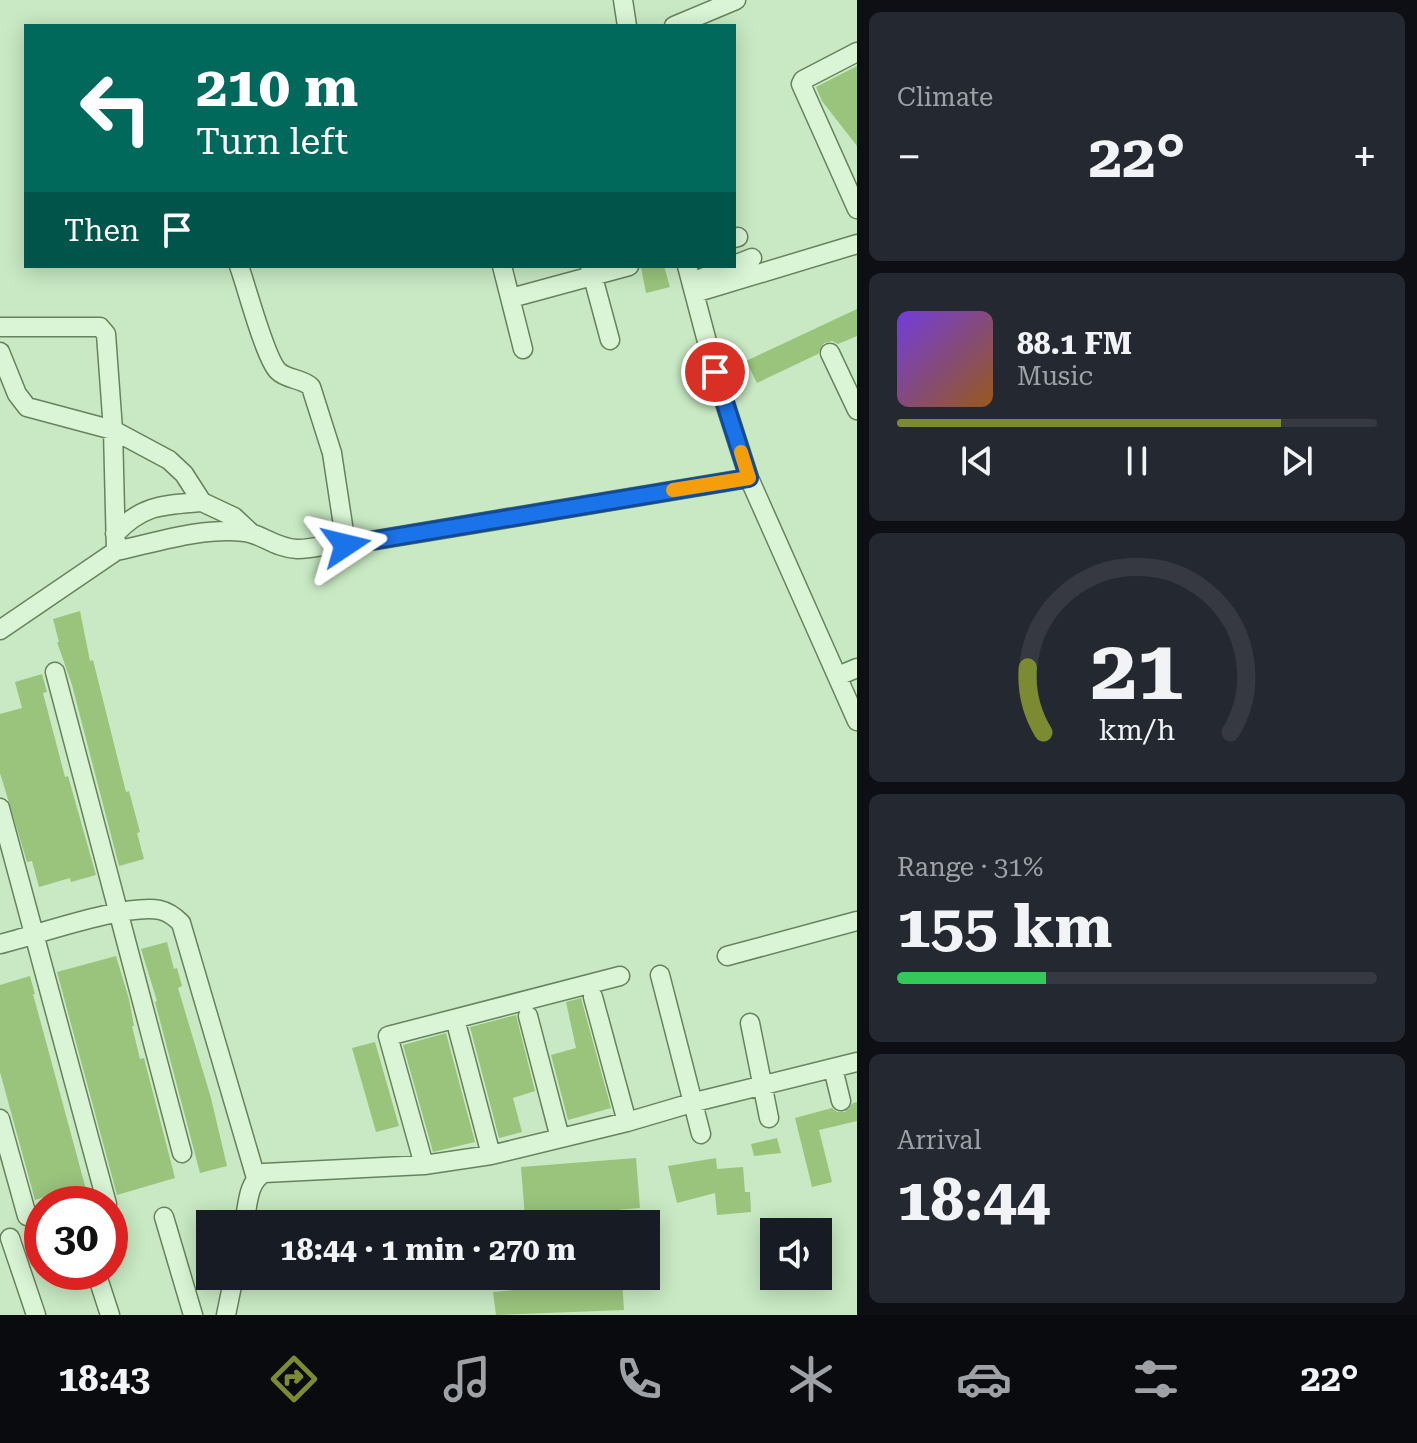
<!DOCTYPE html>
<meta charset="utf-8">
<style>
:root{--surface:#171b24;--page:#242831;--text:#f1f3f6;--muted:#9ea1a6;--line:#363941;--accent:#7c8b32}
body{margin:0;font-family:"Roboto Serif",serif;background:var(--page);color:var(--text);height:100vh;display:flex;flex-direction:column;font-size:30px;white-space:nowrap}
*{box-sizing:border-box;margin:0}
p{font-size:26px;color:var(--muted)}
.icon{flex:none;width:44px;height:44px;fill:none;stroke:currentColor;stroke-width:2;stroke-linecap:round;stroke-linejoin:round}
.map{position:relative;flex:1;overflow:hidden}
.panel{display:flex;flex-direction:column;gap:12px;padding:12px;background:#0d0f14;width:560px}
.panel>*{flex:none}
.hud{position:absolute;left:24px;top:24px;width:712px;height:244px;border-radius:0px;box-shadow:0 4px 20px #0003;background:#00695c;color:#fff;overflow:hidden}
.controls{position:absolute;left:760px;top:1218px;display:grid;gap:16px}
.controls a{display:grid;place-items:center;width:72px;height:72px;border-radius:0px;background:var(--surface);box-shadow:0 4px 20px #0003;font-size:40px}
.speed{position:absolute;left:24px;top:1186px;display:flex;gap:16px;font-size:40px;font-weight:700;text-align:center}
.speed>*{display:grid;place-content:center;width:104px;height:104px;border-radius:50%;background:var(--surface);box-shadow:0 4px 20px #0003;line-height:1}
.speed .limit{border:12px solid #d22;background:#fff;color:#111}
.pin{position:absolute;display:grid;place-items:center;width:68px;height:68px;color:#fff;margin:-34px;border:4px solid #fff;border-radius:50%;box-shadow:0 2px 8px #0007}
.me{position:absolute;width:88px;margin:-44px;rotate:80deg;stroke-linejoin:round;filter:drop-shadow(0 0 6px #0008)}
.turn{display:flex;align-items:center;gap:28px;height:168px;padding:0 40px;font-size:36px}
.turn .icon{width:104px;height:104px;stroke-width:2.5}
.turn b{display:block;font-size:56px;line-height:68px}
.then{display:flex;align-items:center;height:76px;padding:0 40px;background:#0003;gap:16px;font-size:30px}
.big{font-size:60px;font-weight:700;line-height:1.1}
.panel .widget{flex:1;display:flex;flex-direction:column;justify-content:center;gap:12px;min-width:0;padding:0 28px;border-radius:12px;background:var(--page)}
.panel .dial{align-items:center;gap:0}
.dial svg{height:208px;overflow:visible;fill:none;stroke:var(--line);stroke-width:7;stroke-linecap:round;text-anchor:middle}
.dial text{fill:var(--text);stroke:none}
.song{display:flex;align-items:center;gap:24px}
.cover{width:96px;height:96px;border-radius:12px;background:linear-gradient(135deg,hsl(260 70% 55%),hsl(30 70% 35%))}
.played{height:8px;border-radius:4px;background:linear-gradient(90deg,var(--accent) 80%,var(--line) 80%)}
.keys{display:flex;justify-content:space-around;direction:ltr}
.heat{display:flex;justify-content:space-between;align-items:center;font-size:44px;direction:ltr}
.charge{height:12px;border-radius:6px;background:linear-gradient(90deg,#34c759 31%,var(--line) 0)}
.trip{position:absolute;left:196px;top:1210px;width:464px;height:80px;border-radius:0px;background:var(--surface);box-shadow:0 4px 20px #0003;font-weight:700;line-height:80px;text-align:center}
.menu{display:flex;height:128px;justify-content:space-around;align-items:center;background:#090b0e;color:var(--muted)}
.menu .icon{width:56px;height:56px}
.menu .current{color:var(--accent)}
.menu b{font-size:36px;color:var(--text)}
main{display:flex;flex:1;min-height:0}
.map>svg:first-child{display:block}
</style>
<main>
<div class="map">
<svg width="857" height="1315" viewBox="0 0 857 1315">
<rect width="100%" height="100%" fill="#c8e9c3"/>
<path fill="#9ac47c" d="M857,66v80l-35,-45 -6,-14z
M664,266l6,21 -24,6 -5,-26z
M857,309v27l-19,8 -6,-3 -8,2 -6,11 -61,29 -11,-22z
M80,611l10,50 3,-1 33,132 3,-1 11,41 -3,1 7,26 -25,7 -47,-181 -15,-43h2l-6,-23z
M42,674l5,18 -4,1 22,84 3,-1 28,99 -25,7 -1,-4 -31,9 -7,-26 -5,1 -27,-89v-59l22,-6 -7,-26z
M167,942l7,27 3,-1 5,18 -4,2 33,110 16,68 -27,7 -45,-171 2,-1 -16,-52z
M116,956l13,43 5,27h-2l8,33 4,-1 31,120 -58,17 -60,-223z
M30,976l5,18h-2l57,210h-24l-4,-13 -27,9 -35,-128v-87z
M581,998l30,110 -43,12 -17,-65 25,-7 -10,-46z
M516,1015l19,76 -22,7 9,34 -23,6 -29,-111z
M446,1033l29,109 -42,10 -30,-107z
M375,1042l24,84 -23,6 -24,-84z
M857,1102v19l-38,9 13,52 -20,5 -17,-69 37,-10 5,4h8l8,-9z
M777,1138l4,15 -27,3 -3,-12z
M636,1158l4,50 -115,10 -4,-51z
M716,1158l1,11 26,-2 2,25h5l1,20 -34,3 -2,-22 -38,10 -9,-37z
M622,1280l2,30 -128,5 -3,-23z"/>
<g fill="none" stroke-linecap="round" stroke-linejoin="round">
<g stroke="#67825c" stroke-width="21">
<path id="minor" d="M623,0l4,26
M674,26l62,-26
M857,52l-54,28 -2,4 56,125
M734,238l4,-1
M734,265l18,-7
M239,266c8,22 26,92 39,105 9,9 24,7 33,16l21,66 14,92
M502,266l21,83
M590,266l20,74
M687,266l28,106 34,106 108,243
M692,282l40,-16
M695,293l162,-49
M511,298l118,-32
M0,327h100l6,7 7,96 56,30 15,14 18,28 32,15 16,15
M0,352l17,42 10,13 86,23 3,121c42,-9 86,-24 129,-19 17,2 30,16 52,17 15,1 38,-8 49,-4l403,-67
M830,353l27,57
M115,534c28,-30 49,-29 87,-32
M0,630l116,-79
M55,672l127,481
M838,676l19,-8
M0,808l107,396
M0,944c37,-9 126,-41 160,-34 9,2 15,7 21,13l75,255
M727,956l130,-35
M660,975l41,159
M593,997l34,125
M528,1016l32,122
M750,1023l19,95
M458,1030l33,125
M833,1068l8,33
M0,1119l27,97
M424,1165l-36,-129 232,-60
M164,1217l29,98
M244,1224c4,-18 3,-42 20,-51l160,-8 67,-10 136,-33 68,-20 162,-40
M10,1238l26,77
M96,1272l14,43
M226,1315l8,-39"/>
</g>
<use href="#minor" stroke="#d9f5d5" stroke-width="18"/>
</g>
<g fill="none" stroke-linecap="round" stroke-linejoin="round">
<g stroke="#114b97" stroke-width="20">
<path id="route" d="M346,545l403,-67 -34,-106"/>
</g>
<use href="#route" stroke="#1a73e8" stroke-width="14"/>
<path stroke="#f59e0b" stroke-width="14" d="M673,490l76,-12 -8,-26"/>
</g>
</svg>
<div class="controls">
<a><svg class="icon" aria-label="sound" viewBox="0 0 24 24"><path d="M4 9h4l5-4v14l-5-4H4zM17 9q2 3 0 6"/></svg></a>
</div>
<div class="speed"><div class="limit">30</div></div>
<div class="pin" style="left:715px;top:372px;background:#d93025"><svg class="icon" aria-label="arrive" viewBox="0 0 24 24"><path d="M6 21V4h12l-3 4 3 4H6"/></svg></div>
<svg class="me" style="left:346px;top:545px" viewBox="-20 -20 40 40"><path d="M0-17L14 15 0 8-14 15z" fill="#1a73e8" stroke="#fff" stroke-width="4"/></svg>
<div class="trip">18:44 · 1 min · 270 m</div>
<div class="hud">
<div class="turn"><svg class="icon" aria-label="left" viewBox="0 0 24 24"><path d="M17 20v-9H6M10 6l-5 5 5 5"/></svg><div><b>210 m</b>Turn left</div></div>
<div class="then">Then<svg class="icon" aria-label="arrive" viewBox="0 0 24 24"><path d="M6 21V4h12l-3 4 3 4H6"/></svg></div>
</div>
</div>
<section class="panel">
<div class="widget"><p>Climate</p>
<div class="heat"><a>−</a><b class="big">22°</b><a>+</a></div>
</div>
<div class="widget">
<div class="song"><i class="cover"></i><div><b>88.1 FM</b><p>Music</p></div></div>
<div class="played"></div>
<div class="keys"><svg class="icon" aria-label="previous" viewBox="0 0 24 24"><path d="M18 5L8 12l10 7zM5 5v14"/></svg><svg class="icon" aria-label="pause" viewBox="0 0 24 24"><path d="M8 5v14M16 5v14"/></svg><svg class="icon" aria-label="next" viewBox="0 0 24 24"><path d="M6 5l10 7-10 7zM19 5v14"/></svg></div>
</div>
<div class="widget dial"><svg viewBox="0 0 100 80">
<path d="M14 69A42 42 0 1 1 86 69"/>
<path d="M14 69A42 42 0 0 1 8 44" stroke="#7c8b32"/>
<text x="50" y="56" font-size="32" font-weight="700">21</text>
<text x="50" y="72" font-size="11">km/h</text>
</svg></div>
<div class="widget"><p>Range · 31%</p><b class="big">155 km</b><div class="charge"></div></div>
<div class="widget"><p>Arrival</p><b class="big">18:44</b></div>
</section>
</main>
<nav class="menu">
<b>18:43</b>
<svg class="icon current" aria-label="directions" viewBox="0 0 24 24"><path d="M12 3l9 9-9 9-9-9zM9 14v-3h6M13 9l2 2-2 2"/></svg>
<svg class="icon" aria-label="music" viewBox="0 0 24 24"><path d="M9 18V5l10-2v13"/><circle cx="6" cy="18" r="3"/><circle cx="16" cy="16" r="3"/></svg>
<svg class="icon" aria-label="phone" viewBox="0 0 24 24"><path d="M5 4h4l2 5-3 2q2 4 5 5l2-3 5 2v4C11 20 4 13 5 4z"/></svg>
<svg class="icon" aria-label="climate" viewBox="0 0 24 24"><path d="M12 3v18M4 7l16 10M4 17L20 7"/></svg>
<svg class="icon" aria-label="car" viewBox="0 0 24 24"><path d="M5 17H2v-5l4-1 3-4h7l3 4 3 1v5h-3M9 17h6M6 11h13"/><circle cx="7" cy="17" r="2"/><circle cx="17" cy="17" r="2"/></svg>
<svg class="icon" aria-label="filters" viewBox="0 0 24 24"><path d="M4 7h16M4 17h16"/><circle cx="9" cy="7" r="2"/><circle cx="15" cy="17" r="2"/></svg>
<b>22°</b>
</nav>
